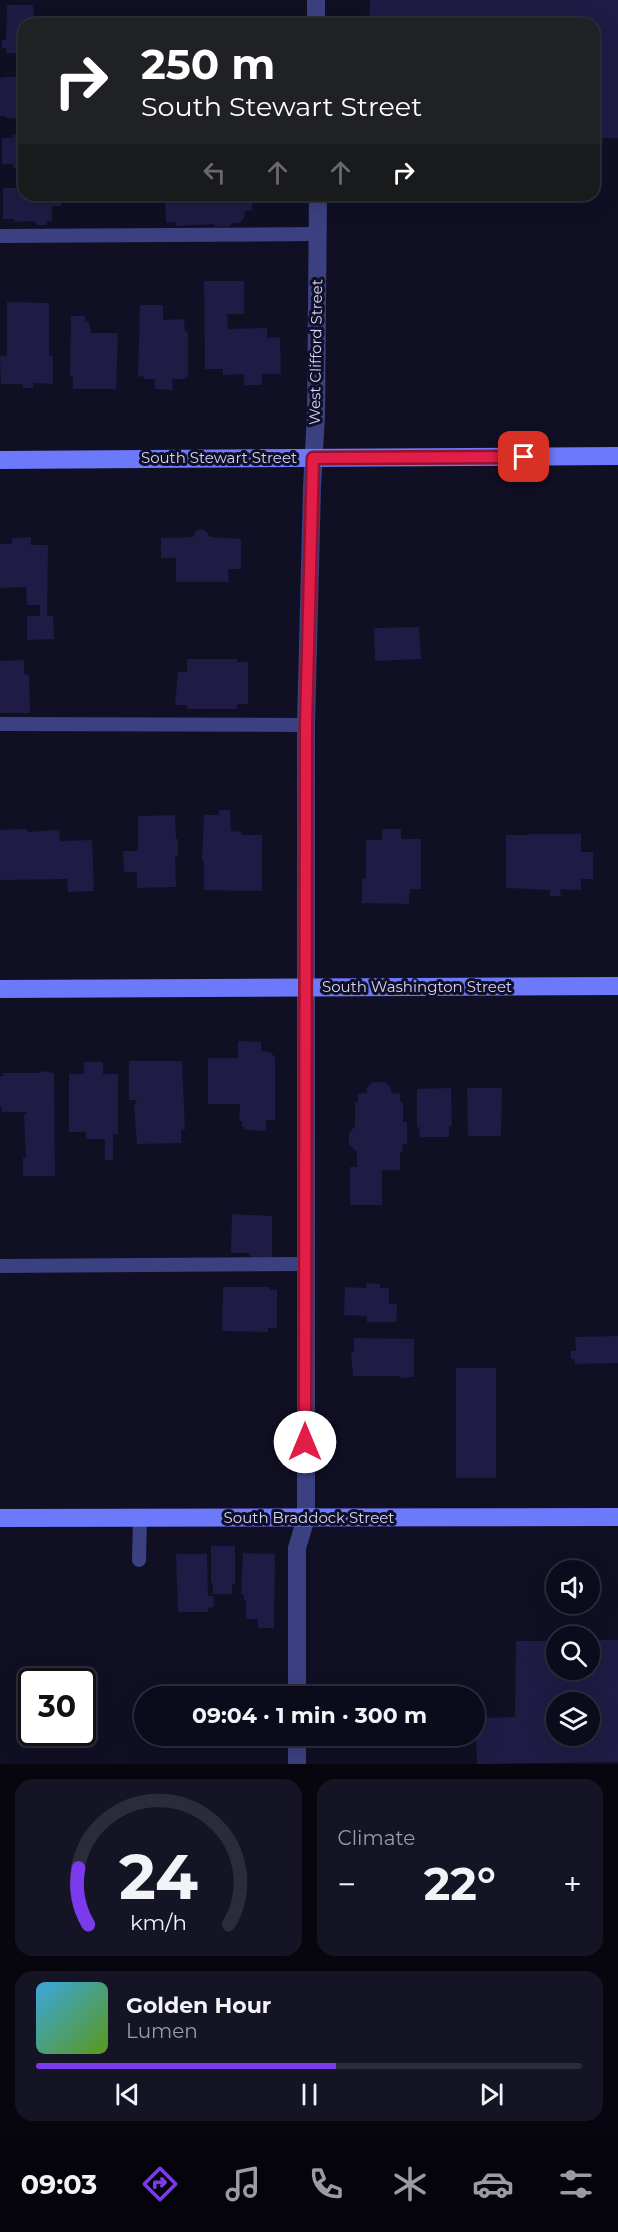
<!DOCTYPE html>
<meta charset="utf-8">
<style>
:root{--surface:#0c0b1b;--page:#151424;--text:#f1f3f6;--muted:#9a9ba3;--line:#2c2b3a;--accent:#7c3aed}
body{margin:0;font-family:Montserrat,sans-serif;background:var(--page);color:var(--text);height:100vh;display:flex;flex-direction:column;font-size:22px;white-space:nowrap}
*{box-sizing:border-box;margin:0}
p{font-size:20px;color:var(--muted)}
.icon{flex:none;width:33px;height:33px;fill:none;stroke:currentColor;stroke-width:2;stroke-linecap:round;stroke-linejoin:round}
.map{position:relative;height:1764px;overflow:hidden}
.sheet{display:flex;flex-direction:column;gap:15px;padding:15px;background:#07060f;flex:1}
.sheet>*{flex:none}
.guide{position:absolute;left:18px;top:18px;width:582px;height:183px;border-radius:18px;box-shadow:0 6px 24px #0002,0 0 0 2px var(--line);background:#202124;color:#fff;overflow:hidden}
.buttons{position:absolute;left:546px;top:1560px;display:grid;gap:12px}
.buttons a{display:grid;place-items:center;width:54px;height:54px;border-radius:50%;background:var(--surface);box-shadow:0 6px 24px #0002,0 0 0 2px var(--line);font-size:30px}
.speed{position:absolute;left:18px;top:1668px;display:flex;gap:12px;font-size:30px;font-weight:700;text-align:center}
.speed>*{display:grid;place-content:center;width:78px;height:78px;border-radius:50%;background:var(--surface);box-shadow:0 6px 24px #0002,0 0 0 2px var(--line);line-height:1}
.speed .limit{border:3px solid #111;border-radius:9px;background:#fff;color:#111}
.pin{position:absolute;display:grid;place-items:center;width:51px;height:51px;color:#fff;margin:-26px;border-radius:12px;box-shadow:0 3px 9px #0006}
.me{position:absolute;width:66px;margin:-33px;rotate:0deg;stroke-linejoin:round;filter:drop-shadow(0 0 4px #0008)}
.turn{display:flex;align-items:center;gap:21px;height:126px;padding:0 24px;font-size:27px}
.turn .icon{width:78px;height:78px;stroke-width:2.5}
.turn b{display:block;font-size:42px;line-height:51px}
.lanes{display:flex;align-items:center;height:57px;padding:0 24px;background:#0003;justify-content:center;gap:30px;direction:ltr}
.lanes .off{opacity:.35}
.big{font-size:45px;font-weight:700;line-height:1.1}
.sheet .tile{flex:1;display:flex;flex-direction:column;justify-content:center;gap:9px;min-width:0;padding:0 21px;border-radius:18px;background:var(--page)}
.sheet .dial{align-items:center;gap:0}
.dial svg{height:156px;overflow:visible;fill:none;stroke:var(--line);stroke-width:7;stroke-linecap:round;text-anchor:middle}
.dial text{fill:var(--text);stroke:none}
.song{display:flex;align-items:center;gap:18px}
.cover{width:72px;height:72px;border-radius:9px;background:linear-gradient(135deg,hsl(200 70% 55%),hsl(90 70% 35%))}
.played{height:6px;border-radius:3px;background:linear-gradient(90deg,var(--accent) 55%,var(--line) 55%)}
.keys{display:flex;justify-content:space-around;direction:ltr}
.heat{display:flex;justify-content:space-between;align-items:center;font-size:33px;direction:ltr}
.sheet .tiles{flex:1;display:grid;gap:15px;grid-template-columns:1fr 1fr}
.tile:last-child{grid-column:span 2}
.trip{position:absolute;left:134px;top:1686px;width:351px;height:60px;border-radius:30px;background:var(--surface);box-shadow:0 6px 24px #0002,0 0 0 2px var(--line);font-weight:700;line-height:60px;text-align:center}
.tabs{display:flex;height:96px;justify-content:space-around;align-items:center;background:#05040b;color:var(--muted)}
.tabs .icon{width:42px;height:42px}
.tabs .on{color:var(--accent)}
.tabs b{font-size:27px;color:var(--text)}
.map>svg:first-child{display:block}
</style>
<div class="map">
<svg width="618" height="1764" viewBox="0 0 618 1764">
<rect width="100%" height="100%" fill="#100f24"/>
<path fill="#1f1b44" fill-rule="evenodd" d="M370,0h248v138h-24v-114h-235v-7l11,-2z
M7,5h26l1,13 11,-1v7h-21v29h-18v-5h-4v-8h4z
M6,77h18v41h-18v-2h-6v-38z
M13,135h11v33h-11v-4h-11v-26h11z
M3,188h21v7h37v11h-9v15h-4l-2,4h-9l-2,-4 -21,1v-3h-11z
M165,195h87v15l-7,1 -1,8 -6,4h-7v3l-17,1v-3l-38,2v-4l-10,1z
M204,281h40v33h-17l1,15 39,-1v10l13,-1 1,37h-19v11h-18v-11l-21,1v-6h-18z
M7,302l42,1v53h4v28l-20,-1v5h-10v-4h-22l-1,-26 1,-2h6z
M140,305h23v15l21,-1 1,13 3,-1v46h-3l1,2h-14l1,11 -18,-1v-10h-11v-3l-6,1z
M71,316h14v5l4,1 2,11h27l-2,56h-43v-13h-3z
M200,529l6,2 4,6 31,2v30h-13l1,13h-53v-24h-15v-20l32,-1 3,-6z
M31,537v8h17l-1,71h6l1,23 -27,1v-24h13v-11h-13l-1,-18 -26,1v-44h12v-6z
M419,627l2,32 -46,2 -1,-33z
M187,659h50v3h11v42h-11v5h-50v-4h-12l3,-33h9z
M24,660v14l5,1 1,38h-30v-52z
M219,810h11l1,21 10,1 1,3h20v56l-58,-1v-26l-2,-6 2,-43h15z
M175,815l1,24h2v17h-3l1,31 -39,1v-16h-13l-1,-21h15v-35z
M27,829l1,3 31,-2 1,11 32,-1 2,51 -26,1 -1,-13 -67,1v-50z
M382,829h19v10h20v50h-11l-1,15 -47,-1v-24h4v-39h16z
M528,834h53v18h12v27h-12v11l-21,-1 1,7h-11v-6l-44,-2v-53h23z
M238,1041l23,1v9l9,1 5,5v63h-9v11l-20,-1 -4,-4v-5h-3l1,-17h-32v-46h30z
M129,1061h53l3,69h-4v13l-44,1 -3,-37 3,-7h-8z
M84,1062h19v12h15v60h-5v26h-8v-21h-19v-7h-17v-58h15z
M42,1071l12,2 1,103h-32v-18h3l-2,-42 3,-4h-25v-5h-2v-31h3v-3h36z
M373,1082h12l6,6v5l9,1v8h3v20h4v22h-5l1,8h-3v18h-18v35h-32v-38h7v-15l-8,-8v-11l6,-7v-24h3v-8l9,-1v-5z
M451,1088l1,38h-3v11h-29l-1,-10h-2v-38z
M467,1088h35l-1,48h-33z
M232,1214l40,2v42l-22,-1v-4h-19z
M366,1283l14,1v4h9v16h8l-1,18h-29v-6l-23,-1 1,-28 21,1z
M223,1287h46v3h8v38h-9v4l-46,-1z
M618,1336v27l-43,1v-5h-4v-8h5l-1,-14z
M354,1338l60,1v38h-6l-1,1h-7v-2h-47l-2,-24h3z
M456,1368h40v110h-40z
M211,1546h24v38h-3v10h-19v-11h-2z
M243,1553l32,1 -1,74h-16v-9h-12v-19l-2,1v-7l-3,1z
M176,1554h31l1,42h5l1,11 -6,1v4h-30z
M590,1640h28v122l-141,2 -2,-46 40,-1 1,-76h40v29h34zM556,1702h34v34h-34z"/>
<g fill="none" stroke-linecap="round" stroke-linejoin="round">
<path stroke="#3b4081" stroke-width="14" d="M0,236l318,-2
M0,724l306,1
M0,1266l307,-2
M139,1560l1,-42"/>
<path stroke="#3b4081" stroke-width="18" d="M316,0v24
M297,1696v-148l9,-30v-793l6,-238 4,-72 2,-220
M297,1736v28"/>
<path stroke="#6c79fb" stroke-width="18" d="M0,460l618,-4
M0,989l618,-3
M0,1518l618,-1"/>
</g>
<g fill="none" stroke-linecap="round" stroke-linejoin="round">
<g stroke="#92132f" stroke-width="15">
<path id="route" d="M305,1442l1,-717 7,-267 211,-1"/>
</g>
<use href="#route" stroke="#e11d48" stroke-width="10"/>
</g>
<g text-anchor="middle" stroke-width="6" stroke-linejoin="round" paint-order="stroke">
<g font-size="15" fill="#d3d3fe" stroke="#100f24">
<text transform="translate(316 352) rotate(-89)" y="5">West Clifford Street</text>
<text x="219" y="463">South Stewart Street</text>
<text x="417" y="992">South Washington Street</text>
<text x="309" y="1523">South Braddock Street</text>
</g>
</g>
</svg>
<div class="buttons">
<a><svg class="icon" aria-label="sound" viewBox="0 0 24 24"><path d="M4 9h4l5-4v14l-5-4H4zM17 9q2 3 0 6"/></svg></a>
<a><svg class="icon" aria-label="search" viewBox="0 0 24 24"><circle cx="10" cy="10" r="6"/><path d="M15 15l6 6"/></svg></a>
<a><svg class="icon" aria-label="layers" viewBox="0 0 24 24"><path d="M12 4l9 5-9 5-9-5zM3 14l9 5 9-5"/></svg></a>
</div>
<div class="speed"><div class="limit">30</div></div>
<div class="pin" style="left:524px;top:457px;background:#d93025"><svg class="icon" aria-label="arrive" viewBox="0 0 24 24"><path d="M6 21V4h12l-3 4 3 4H6"/></svg></div>
<svg class="me" style="left:305px;top:1442px" viewBox="-20 -20 40 40"><circle r="19" fill="#fff"/><path d="M0-13L10 11 0 6-10 11z" fill="#e11d48"/></svg>
<div class="trip">09:04 · 1 min · 300 m</div>
<div class="guide">
<div class="turn"><svg class="icon" aria-label="right" viewBox="0 0 24 24"><path d="M7 20v-9h11M14 6l5 5-5 5"/></svg><div><b>250 m</b>South Stewart Street</div></div>
<div class="lanes"><svg class="icon off" aria-label="left" viewBox="0 0 24 24"><path d="M17 20v-9H6M10 6l-5 5 5 5"/></svg><svg class="icon off" aria-label="ahead" viewBox="0 0 24 24"><path d="M12 20V5M6 11l6-6 6 6"/></svg><svg class="icon off" aria-label="ahead" viewBox="0 0 24 24"><path d="M12 20V5M6 11l6-6 6 6"/></svg><svg class="icon" aria-label="right" viewBox="0 0 24 24"><path d="M7 20v-9h11M14 6l5 5-5 5"/></svg></div>
</div>
</div>
<section class="sheet">
<div class="tiles">
<div class="tile dial"><svg viewBox="0 0 100 80">
<path d="M14 69A42 42 0 1 1 86 69"/>
<path d="M14 69A42 42 0 0 1 9 40" stroke="#7c3aed"/>
<text x="50" y="56" font-size="32" font-weight="700">24</text>
<text x="50" y="72" font-size="11">km/h</text>
</svg></div>
<div class="tile"><p>Climate</p>
<div class="heat"><a>−</a><b class="big">22°</b><a>+</a></div>
</div>
<div class="tile">
<div class="song"><i class="cover"></i><div><b>Golden Hour</b><p>Lumen</p></div></div>
<div class="played"></div>
<div class="keys"><svg class="icon" aria-label="previous" viewBox="0 0 24 24"><path d="M18 5L8 12l10 7zM5 5v14"/></svg><svg class="icon" aria-label="pause" viewBox="0 0 24 24"><path d="M8 5v14M16 5v14"/></svg><svg class="icon" aria-label="next" viewBox="0 0 24 24"><path d="M6 5l10 7-10 7zM19 5v14"/></svg></div>
</div>
</div>
</section>
<nav class="tabs">
<b>09:03</b>
<svg class="icon on" aria-label="directions" viewBox="0 0 24 24"><path d="M12 3l9 9-9 9-9-9zM9 14v-3h6M13 9l2 2-2 2"/></svg>
<svg class="icon" aria-label="music" viewBox="0 0 24 24"><path d="M9 18V5l10-2v13"/><circle cx="6" cy="18" r="3"/><circle cx="16" cy="16" r="3"/></svg>
<svg class="icon" aria-label="phone" viewBox="0 0 24 24"><path d="M5 4h4l2 5-3 2q2 4 5 5l2-3 5 2v4C11 20 4 13 5 4z"/></svg>
<svg class="icon" aria-label="climate" viewBox="0 0 24 24"><path d="M12 3v18M4 7l16 10M4 17L20 7"/></svg>
<svg class="icon" aria-label="car" viewBox="0 0 24 24"><path d="M5 17H2v-5l4-1 3-4h7l3 4 3 1v5h-3M9 17h6M6 11h13"/><circle cx="7" cy="17" r="2"/><circle cx="17" cy="17" r="2"/></svg>
<svg class="icon" aria-label="filters" viewBox="0 0 24 24"><path d="M4 7h16M4 17h16"/><circle cx="9" cy="7" r="2"/><circle cx="15" cy="17" r="2"/></svg>
</nav>
